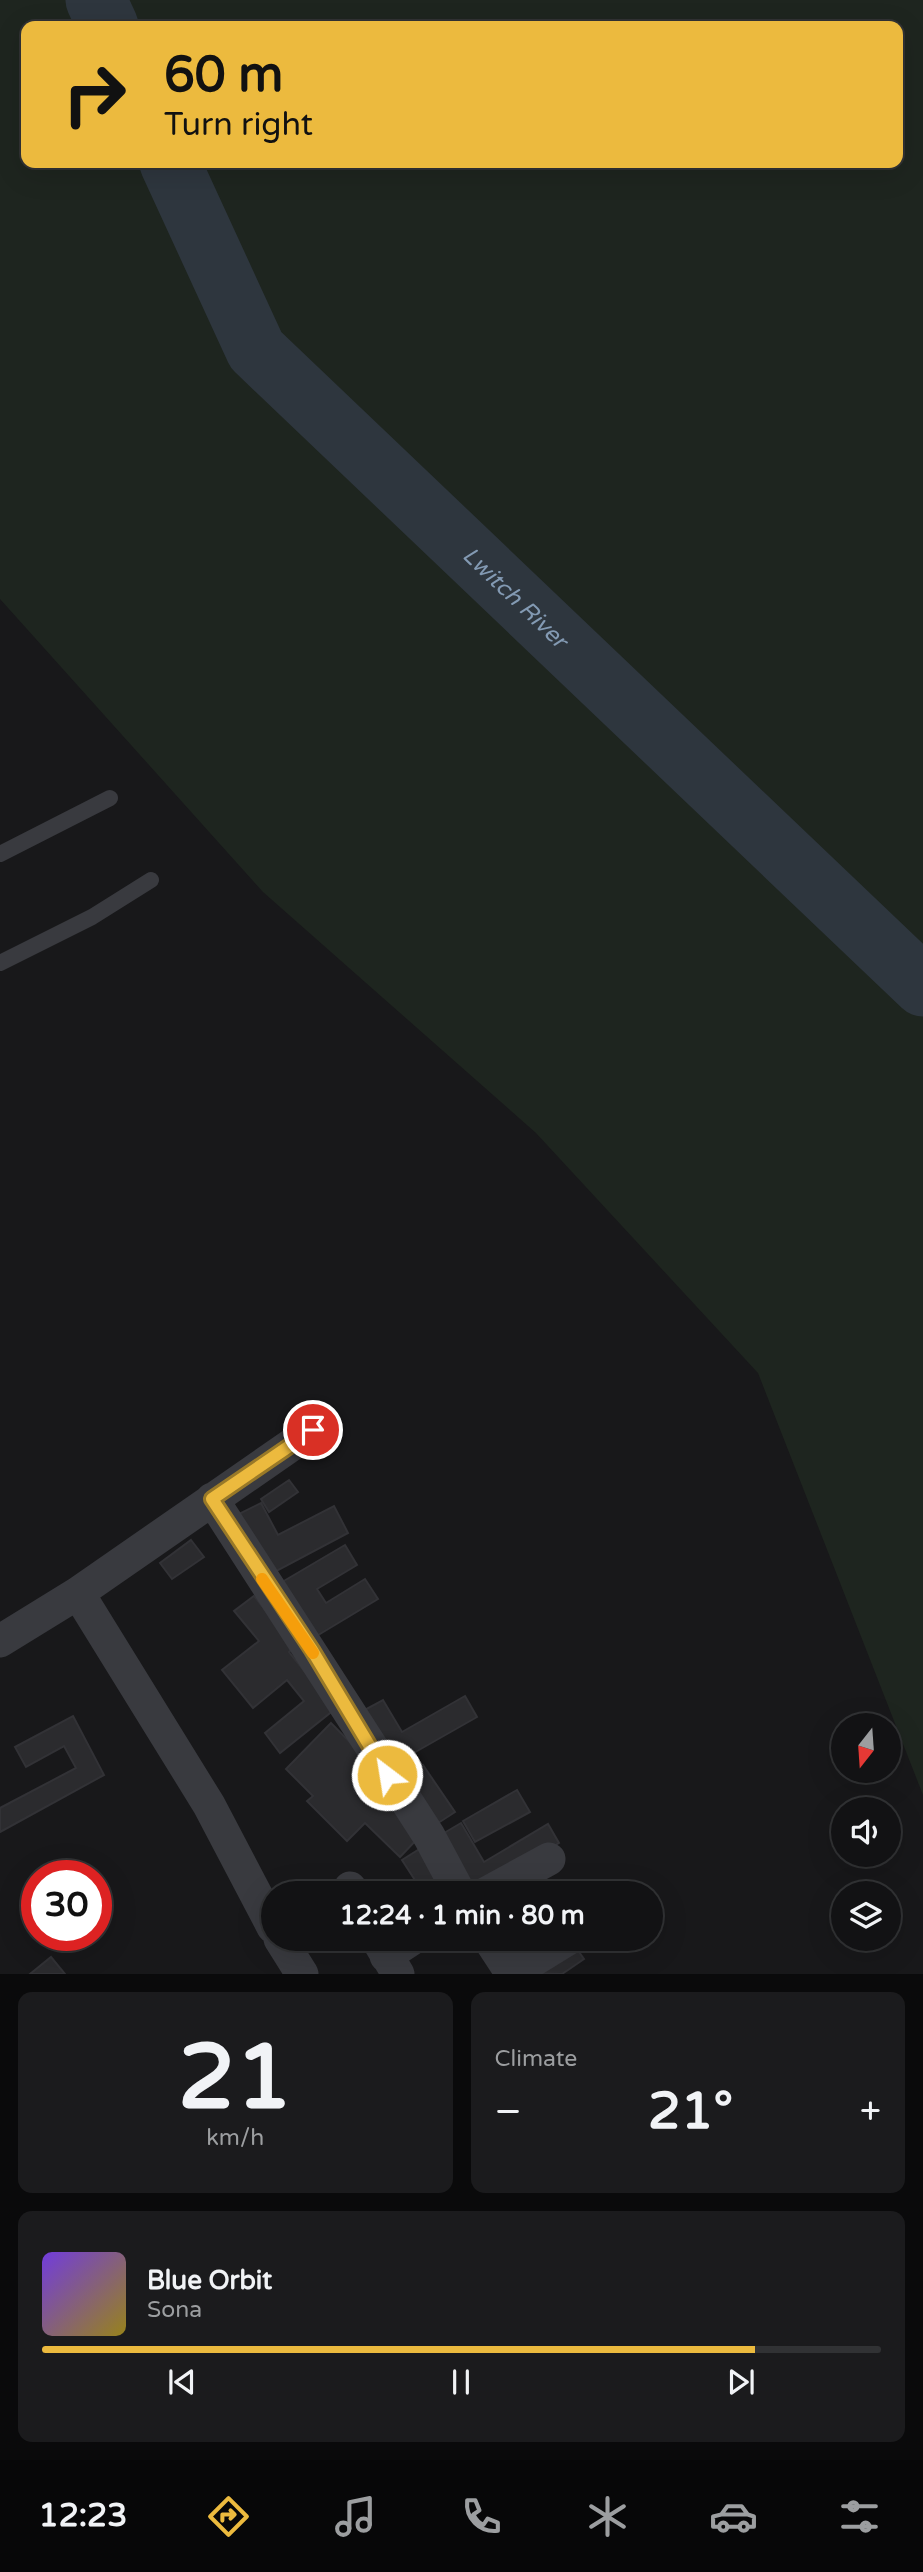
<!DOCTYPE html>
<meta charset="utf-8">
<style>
:root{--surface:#121214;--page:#1b1b1d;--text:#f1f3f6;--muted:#9c9ea0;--line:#313234;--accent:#ecba3e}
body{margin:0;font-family:"Varela Round",sans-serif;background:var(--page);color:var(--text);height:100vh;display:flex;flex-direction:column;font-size:26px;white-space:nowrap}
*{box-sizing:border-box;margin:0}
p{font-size:23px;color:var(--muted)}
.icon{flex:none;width:38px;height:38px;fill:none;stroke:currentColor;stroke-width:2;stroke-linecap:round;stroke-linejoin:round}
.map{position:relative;height:1974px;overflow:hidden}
.sheet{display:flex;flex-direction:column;gap:18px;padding:18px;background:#0a0a0b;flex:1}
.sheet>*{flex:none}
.top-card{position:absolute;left:21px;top:21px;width:882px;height:147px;border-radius:14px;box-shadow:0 7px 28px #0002,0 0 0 2px var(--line);background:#ecba3e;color:#111;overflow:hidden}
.needle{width:46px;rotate:197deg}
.buttons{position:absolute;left:831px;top:1713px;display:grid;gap:14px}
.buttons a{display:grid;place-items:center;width:70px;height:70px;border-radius:50%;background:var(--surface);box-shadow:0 7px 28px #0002,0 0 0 2px var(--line);font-size:35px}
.speed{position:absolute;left:21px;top:1860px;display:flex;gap:14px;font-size:35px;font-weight:700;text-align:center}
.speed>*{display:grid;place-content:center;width:91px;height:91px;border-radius:50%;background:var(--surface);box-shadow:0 7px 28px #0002,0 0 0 2px var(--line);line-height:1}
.speed .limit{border:10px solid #d22;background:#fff;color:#111}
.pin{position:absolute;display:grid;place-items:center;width:60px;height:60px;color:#fff;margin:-30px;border:4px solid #fff;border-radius:50%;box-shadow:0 2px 7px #0007}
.me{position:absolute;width:77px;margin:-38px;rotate:329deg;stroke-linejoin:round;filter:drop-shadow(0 0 5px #0008)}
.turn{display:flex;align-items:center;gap:24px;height:147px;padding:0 28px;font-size:32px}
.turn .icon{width:91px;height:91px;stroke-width:2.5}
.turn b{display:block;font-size:49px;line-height:60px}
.big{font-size:52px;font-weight:700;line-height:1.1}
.sheet .card{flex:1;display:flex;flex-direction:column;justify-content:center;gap:10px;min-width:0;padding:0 24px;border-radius:14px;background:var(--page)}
.sheet .dial{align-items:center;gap:0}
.dial b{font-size:91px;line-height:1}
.song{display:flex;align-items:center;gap:21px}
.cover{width:84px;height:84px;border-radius:10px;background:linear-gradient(135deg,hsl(260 70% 55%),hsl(50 70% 35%))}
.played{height:7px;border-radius:4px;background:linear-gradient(90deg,var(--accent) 85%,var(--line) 85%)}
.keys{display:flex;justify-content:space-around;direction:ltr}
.heat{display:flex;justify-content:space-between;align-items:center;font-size:38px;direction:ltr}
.sheet .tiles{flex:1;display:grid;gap:18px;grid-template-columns:1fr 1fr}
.card:last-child{grid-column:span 2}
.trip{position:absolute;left:261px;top:1881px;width:402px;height:70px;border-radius:35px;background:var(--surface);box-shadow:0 7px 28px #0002,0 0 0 2px var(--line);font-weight:700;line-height:70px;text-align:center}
.tab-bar{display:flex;height:112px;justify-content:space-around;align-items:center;background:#070708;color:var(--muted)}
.tab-bar .icon{width:49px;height:49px}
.tab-bar .active{color:var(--accent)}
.tab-bar b{font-size:32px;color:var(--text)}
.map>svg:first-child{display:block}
</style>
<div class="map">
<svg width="923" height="1974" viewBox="0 0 923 1974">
<rect width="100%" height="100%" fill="#18181a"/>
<path fill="#1e251f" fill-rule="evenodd" d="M0,0h923v1795l-165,-422 -222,-240 -273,-241 -263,-293zM26,26h872v137h-872z"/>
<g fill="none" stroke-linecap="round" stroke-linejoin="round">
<g stroke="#2e363e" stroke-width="61">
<path d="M96,0l12,26"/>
<path id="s1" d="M170,163l86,187 667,636"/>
</g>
</g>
<path fill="#2b2b2e" stroke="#323236" stroke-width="2" d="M289,1480l9,12 -29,20 -8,-13z
M261,1503l17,32 56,-29 14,27 -79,42 -32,-60z
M191,1540l13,17 -32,22 -12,-16z
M345,1545l12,20 -40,24 9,14 39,-24 13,20 -68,41 -33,-55z
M254,1596l40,51 -5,5 46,57 -55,44 -15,-20 39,-32 -17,-21 -34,28 -31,-38 37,-29 -25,-30z
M465,1696l12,21 -88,50 -30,-54 24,-13 19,32z
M73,1716l31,59 -104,57v-24l76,-40 -12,-22 -38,21 -11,-20z
M331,1723l45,46 -22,22 10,10 10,-10 46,45 -20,21 -35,-34 -18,18 -40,-40 6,-5 -27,-27z
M423,1765l32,47 -23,15 -32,-46z
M517,1790l13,22 -55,30 -12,-21z
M461,1823l23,39 64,-38 11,19 -86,50 -34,-57z
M426,1845l30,49h-32l-22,-34z
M505,1939h43l-33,18z
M572,1942l12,17 -22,15 -36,-1z
M51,1957l14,17h-35z"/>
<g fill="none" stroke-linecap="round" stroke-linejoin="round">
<path stroke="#393a3f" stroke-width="16" d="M0,854l110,-56
M0,963l92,-46 59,-37"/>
<path stroke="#393a3f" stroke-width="33" d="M212,1499l217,337 31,58
M78,1593l131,212 64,122
M0,1641l78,-48 235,-163
M350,1888l3,6
M485,1894l64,-35
M280,1939l22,35
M377,1939l21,35
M489,1939l23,35
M386,1956l26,-17
M511,1974l57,-35"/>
</g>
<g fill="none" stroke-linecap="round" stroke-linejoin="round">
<g stroke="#997928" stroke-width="18">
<path id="route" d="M313,1430l-101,69 100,151 75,125"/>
</g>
<use href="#route" stroke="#ecba3e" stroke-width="12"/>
<path stroke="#f59e0b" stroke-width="12" d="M262,1579l51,74"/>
</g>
<g text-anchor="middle" stroke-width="7" stroke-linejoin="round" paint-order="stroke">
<g font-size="23" font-style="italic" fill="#839ab3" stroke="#131315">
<text dy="8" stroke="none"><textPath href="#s1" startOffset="564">Lwitch River</textPath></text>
</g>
</g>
</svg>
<div class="buttons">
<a><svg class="needle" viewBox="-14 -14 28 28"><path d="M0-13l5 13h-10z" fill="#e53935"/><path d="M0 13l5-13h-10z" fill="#9c9ea0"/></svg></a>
<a><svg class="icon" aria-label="sound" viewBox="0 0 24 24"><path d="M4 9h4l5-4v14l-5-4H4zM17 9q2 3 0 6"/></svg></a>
<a><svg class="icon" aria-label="layers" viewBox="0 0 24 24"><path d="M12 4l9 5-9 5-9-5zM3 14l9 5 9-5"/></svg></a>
</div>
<div class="speed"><div class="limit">30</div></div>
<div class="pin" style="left:313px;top:1430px;background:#d93025"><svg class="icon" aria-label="arrive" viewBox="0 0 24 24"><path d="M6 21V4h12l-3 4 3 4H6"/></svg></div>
<svg class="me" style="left:387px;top:1775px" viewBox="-20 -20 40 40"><circle r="17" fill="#ecba3e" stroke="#fff" stroke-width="3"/><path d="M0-11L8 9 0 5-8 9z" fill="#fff"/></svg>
<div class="trip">12:24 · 1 min · 80 m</div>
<div class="top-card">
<div class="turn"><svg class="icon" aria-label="right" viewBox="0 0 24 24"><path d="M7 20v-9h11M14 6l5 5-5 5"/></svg><div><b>60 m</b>Turn right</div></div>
</div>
</div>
<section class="sheet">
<div class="tiles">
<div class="card dial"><b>21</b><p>km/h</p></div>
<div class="card"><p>Climate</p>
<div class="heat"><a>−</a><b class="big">21°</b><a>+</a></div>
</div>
<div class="card">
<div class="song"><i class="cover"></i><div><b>Blue Orbit</b><p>Sona</p></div></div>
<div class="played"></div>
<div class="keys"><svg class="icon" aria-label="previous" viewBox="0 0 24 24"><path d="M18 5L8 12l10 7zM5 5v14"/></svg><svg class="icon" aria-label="pause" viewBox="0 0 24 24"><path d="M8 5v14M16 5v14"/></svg><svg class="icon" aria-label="next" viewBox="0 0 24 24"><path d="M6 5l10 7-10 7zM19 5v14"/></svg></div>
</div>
</div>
</section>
<nav class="tab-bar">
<b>12:23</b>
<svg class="icon active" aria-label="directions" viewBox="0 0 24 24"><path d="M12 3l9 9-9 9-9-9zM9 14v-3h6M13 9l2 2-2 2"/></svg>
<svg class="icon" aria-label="music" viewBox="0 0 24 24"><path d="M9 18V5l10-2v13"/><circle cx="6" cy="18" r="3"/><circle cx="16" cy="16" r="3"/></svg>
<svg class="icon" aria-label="phone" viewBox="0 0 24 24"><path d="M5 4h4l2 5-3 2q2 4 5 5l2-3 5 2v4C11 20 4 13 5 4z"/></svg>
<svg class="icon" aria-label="climate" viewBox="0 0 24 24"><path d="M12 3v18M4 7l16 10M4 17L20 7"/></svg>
<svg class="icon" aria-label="car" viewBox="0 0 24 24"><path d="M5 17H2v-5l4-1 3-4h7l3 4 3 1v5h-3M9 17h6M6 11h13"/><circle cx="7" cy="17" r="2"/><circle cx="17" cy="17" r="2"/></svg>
<svg class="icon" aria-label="filters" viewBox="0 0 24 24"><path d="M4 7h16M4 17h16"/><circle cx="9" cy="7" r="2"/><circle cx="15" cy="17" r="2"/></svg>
</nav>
